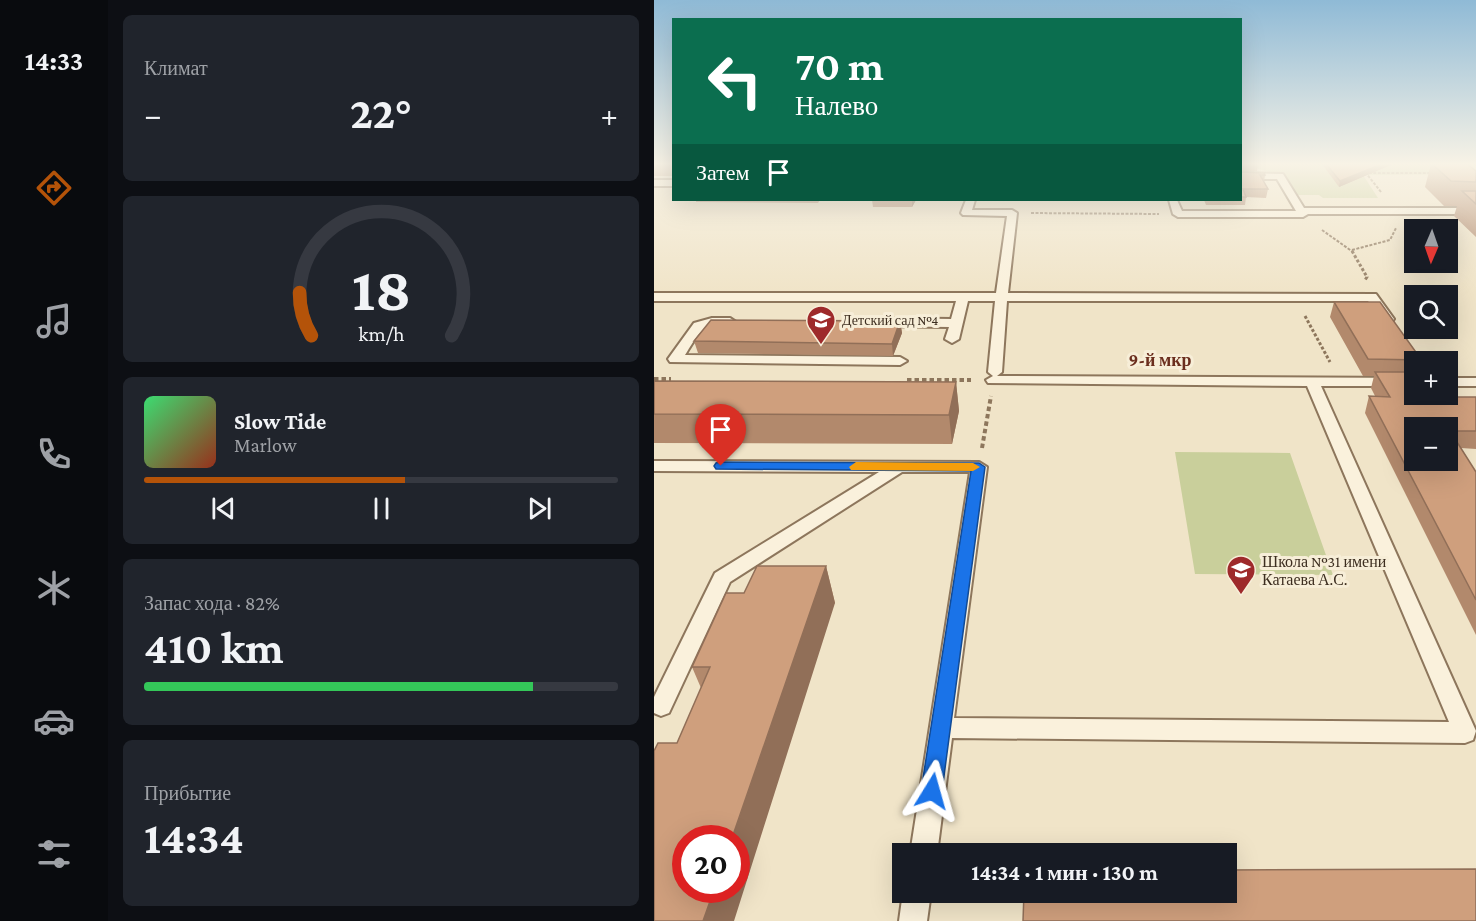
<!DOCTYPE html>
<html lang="ru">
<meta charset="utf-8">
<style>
:root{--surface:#171b24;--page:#20242c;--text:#f1f3f6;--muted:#9ea1a6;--line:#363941;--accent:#b45309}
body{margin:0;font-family:"Crimson Pro",serif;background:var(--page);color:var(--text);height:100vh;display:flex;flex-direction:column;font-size:22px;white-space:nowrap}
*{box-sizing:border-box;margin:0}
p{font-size:20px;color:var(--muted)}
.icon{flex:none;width:33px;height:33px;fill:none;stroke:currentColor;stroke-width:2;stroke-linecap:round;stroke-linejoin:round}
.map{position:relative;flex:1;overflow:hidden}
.details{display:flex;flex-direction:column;gap:15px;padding:15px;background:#0d0f14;width:546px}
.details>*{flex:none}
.hud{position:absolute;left:18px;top:18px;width:570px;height:183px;border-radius:0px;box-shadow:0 6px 24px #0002;background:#0b6e4f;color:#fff;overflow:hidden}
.needle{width:39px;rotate:182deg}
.controls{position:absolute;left:750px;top:219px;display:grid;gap:12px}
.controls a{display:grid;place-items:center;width:54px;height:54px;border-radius:0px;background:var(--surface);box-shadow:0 6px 24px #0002;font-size:30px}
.speed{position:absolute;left:18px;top:825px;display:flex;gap:12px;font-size:30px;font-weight:700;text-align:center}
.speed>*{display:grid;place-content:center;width:78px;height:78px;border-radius:50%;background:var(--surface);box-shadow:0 6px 24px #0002;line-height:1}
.speed .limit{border:9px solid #d22;background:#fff;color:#111}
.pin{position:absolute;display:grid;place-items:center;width:51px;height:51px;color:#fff;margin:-62px -26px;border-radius:50% 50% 50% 0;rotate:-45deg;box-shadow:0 0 6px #0007}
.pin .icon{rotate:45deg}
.me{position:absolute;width:66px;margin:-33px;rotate:8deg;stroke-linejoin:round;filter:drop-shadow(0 0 4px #0008)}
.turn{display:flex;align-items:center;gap:21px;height:126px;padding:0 24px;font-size:27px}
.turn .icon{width:78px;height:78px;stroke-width:2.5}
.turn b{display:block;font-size:42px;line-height:51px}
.then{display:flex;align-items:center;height:57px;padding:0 24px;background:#0003;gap:12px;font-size:22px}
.big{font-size:45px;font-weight:700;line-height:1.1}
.details .widget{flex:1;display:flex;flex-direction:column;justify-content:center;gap:9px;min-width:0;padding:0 21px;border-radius:9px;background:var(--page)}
.details .dial{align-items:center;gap:0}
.dial svg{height:156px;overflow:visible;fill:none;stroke:var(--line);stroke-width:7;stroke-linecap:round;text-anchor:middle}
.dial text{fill:var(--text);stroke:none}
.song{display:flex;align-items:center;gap:18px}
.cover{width:72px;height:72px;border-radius:9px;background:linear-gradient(135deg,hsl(140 70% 55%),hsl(10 70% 35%))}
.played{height:6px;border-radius:3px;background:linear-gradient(90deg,var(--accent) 55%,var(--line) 55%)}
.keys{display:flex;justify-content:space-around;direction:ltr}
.heat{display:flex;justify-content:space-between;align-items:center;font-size:33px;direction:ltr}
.charge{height:9px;border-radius:4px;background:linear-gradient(90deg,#34c759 82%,var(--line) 0)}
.trip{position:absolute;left:238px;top:843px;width:345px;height:60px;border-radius:0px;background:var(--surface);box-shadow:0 6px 24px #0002;font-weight:700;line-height:60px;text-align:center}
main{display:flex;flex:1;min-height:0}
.menu{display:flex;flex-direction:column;width:108px;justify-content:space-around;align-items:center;background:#090b0e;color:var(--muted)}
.menu .icon{width:42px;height:42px}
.menu .current{color:var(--accent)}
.menu b{font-size:27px;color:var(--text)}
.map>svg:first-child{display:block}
</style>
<main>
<nav class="menu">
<b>14:33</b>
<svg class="icon current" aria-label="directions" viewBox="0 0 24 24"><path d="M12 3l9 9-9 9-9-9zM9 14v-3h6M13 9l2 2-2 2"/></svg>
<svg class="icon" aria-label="music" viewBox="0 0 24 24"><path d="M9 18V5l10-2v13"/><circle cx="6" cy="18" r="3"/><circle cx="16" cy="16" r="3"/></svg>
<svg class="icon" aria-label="phone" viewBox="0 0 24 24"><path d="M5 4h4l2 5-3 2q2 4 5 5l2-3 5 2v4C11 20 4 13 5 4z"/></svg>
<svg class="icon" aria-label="climate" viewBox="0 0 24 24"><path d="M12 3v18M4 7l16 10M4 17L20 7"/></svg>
<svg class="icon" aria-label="car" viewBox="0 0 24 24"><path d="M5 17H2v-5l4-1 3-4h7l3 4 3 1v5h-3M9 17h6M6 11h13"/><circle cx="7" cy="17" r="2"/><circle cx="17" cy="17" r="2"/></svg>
<svg class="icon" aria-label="filters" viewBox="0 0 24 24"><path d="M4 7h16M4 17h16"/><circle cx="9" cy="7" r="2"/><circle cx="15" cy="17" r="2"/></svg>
</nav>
<section class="details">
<div class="widget"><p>Климат</p>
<div class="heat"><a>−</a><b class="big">22°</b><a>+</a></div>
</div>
<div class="widget dial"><svg viewBox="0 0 100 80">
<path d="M14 69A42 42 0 1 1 86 69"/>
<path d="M14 69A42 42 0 0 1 8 47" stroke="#b45309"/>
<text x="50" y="56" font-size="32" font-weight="700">18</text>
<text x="50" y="72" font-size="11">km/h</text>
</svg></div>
<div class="widget">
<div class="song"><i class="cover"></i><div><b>Slow Tide</b><p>Marlow</p></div></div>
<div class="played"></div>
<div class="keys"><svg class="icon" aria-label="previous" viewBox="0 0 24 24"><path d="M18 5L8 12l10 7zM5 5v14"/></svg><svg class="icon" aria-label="pause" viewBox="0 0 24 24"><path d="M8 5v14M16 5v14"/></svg><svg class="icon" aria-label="next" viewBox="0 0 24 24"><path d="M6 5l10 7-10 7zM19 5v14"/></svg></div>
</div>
<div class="widget"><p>Запас хода · 82%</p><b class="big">410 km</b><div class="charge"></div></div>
<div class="widget"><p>Прибытие</p><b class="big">14:34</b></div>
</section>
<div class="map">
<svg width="822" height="921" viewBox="0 0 822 921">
<rect width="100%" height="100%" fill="#f0e4c8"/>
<path fill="#c9cf9b" d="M587,164h235v10l-113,1 15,23h-55l-4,-3h-30l-15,-22z
M521,452l115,1 43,122 -138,-1z"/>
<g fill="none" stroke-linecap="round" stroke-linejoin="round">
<g stroke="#8d765c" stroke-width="4">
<path id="lane" d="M586,173l43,1 21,34h172v6h-168l-5,3h-125l-5,-3 -4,-14h8l5,11h114l-19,-32h-37z
M0,180h20v6h-20z
M312,200h9l-3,10h40l5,3 -9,80 368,1 18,25 -2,3h-8l-16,-21h-361l-5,71 -5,4 417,2v8h-93l155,345 -3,9 -8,3 -513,-5 -15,116h-27l60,-382h-68l-172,110 -61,131 -8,3 -7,-3v-16l61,-124 164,-101 -225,-1v-10l325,1 8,5 -33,251 495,4 -142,-336 -319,-3 -2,-3 7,-4 -5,-4 7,-71h-27l-9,38 -7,4 -7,-4 4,-12 -70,-1 -6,-4 6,-4 72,1 5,-18h-302v-8h342l11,-77 -44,-1 -2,-2z
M58,318h18l6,4c-9,8 -24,0 -33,8 -7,6 -13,17 -18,25l215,2 7,4 -7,4 -230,-3 -2,-3 26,-36z
M794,378h28v8h-28z
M249,892h28l-4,29h-28z"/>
</g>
<path stroke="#8d765c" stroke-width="2" stroke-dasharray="3 1.5" stroke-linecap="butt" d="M727,192l-15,-19h68
M377,213l128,1
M668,230l31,22
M698,250l38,-10 6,-12"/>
<path stroke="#8d765c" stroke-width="3" stroke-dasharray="3 2" stroke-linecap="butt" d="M698,251l15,26 -2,3
M651,316l25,46"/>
<path stroke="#8d765c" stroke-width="4" stroke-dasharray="4.5 3" stroke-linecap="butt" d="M0,379h17
M253,380h64
M328,448l9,-52"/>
<use href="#lane" fill="#faf1dc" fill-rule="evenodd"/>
</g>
<path fill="#b2896c" d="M0,164h20v12h-20z
M586,164h18l-1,7h-17z
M668,164h71l-54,23z
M777,164h36l9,7v66l-22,-21 3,-10h-13l-19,-19z
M586,172l25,3 -1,7 4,7 -2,9 -20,-1 -1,8h-39l-2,-5h36z
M42,200h124l-2,3 -122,-1z
M218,200h44l-4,7h-39z
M680,302l89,60h-9v32l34,3h28v52l-15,-1 15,24v163l-111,-222 4,-17h6l-4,-8 3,-12h-11l-33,-59z
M246,321l2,12 -9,23 -195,-3 -4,-12z
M0,381l302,1 3,29 -7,33 -298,-1z
M172,566l9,37 -158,140 24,-55 -9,-21 52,-74z"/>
<path fill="#916f58" d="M728,164h11l-54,23 1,-6z
M258,200h4l-4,7z
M246,321l2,12 -9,23 -1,-12z
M302,382l3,29 -7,33 -3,-29z
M172,566l9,37 -101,318h-31l11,-31h22v-52h-4z"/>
<path fill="#cf9f7d" stroke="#916f58" stroke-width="1.5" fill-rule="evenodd" d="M0,164h20v1h-20z
M672,164h56l-42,17z
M778,164h35l9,7v11l-25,-1z
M586,172l24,1 1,2h-5l8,14h-25l3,8h-6z
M808,191h14v13z
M680,302h46l43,60h-2l-1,-2 -52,-1z
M57,320l189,1 -8,23 -198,-3z
M721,372h39v22h33l1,3h28v34h-26l26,41v128l-107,-204 21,1zM760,428h34v32h-34z
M0,381l302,1 -7,33 -295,-1z
M103,566h69l-94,272h-46v52h28l-11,31h-49v-170l4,-8h19l33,-76h-18l34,-74h18z
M822,869v52h-453l1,-29h203v-22z"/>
<linearGradient id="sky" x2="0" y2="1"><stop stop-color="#8fbad6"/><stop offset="0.56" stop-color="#f8f3e6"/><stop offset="1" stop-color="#f8f3e6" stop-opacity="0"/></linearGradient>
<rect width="822" height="293" fill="url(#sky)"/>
<path fill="#1a73e8" stroke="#114b97" stroke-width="1.5" d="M67,462l258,1 6,4 -43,324 -3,7 -7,3 -8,-3 -3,-7 50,-320 -255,-2 -2,-3 2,-3z"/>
<path fill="#f59e0b" d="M202,462l117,1 7,4 -7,4 -122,-1 -2,-3z"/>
<defs>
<g id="school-pin" transform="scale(1.5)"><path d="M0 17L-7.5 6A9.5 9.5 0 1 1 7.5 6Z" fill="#9e2a2b" stroke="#f7eed8"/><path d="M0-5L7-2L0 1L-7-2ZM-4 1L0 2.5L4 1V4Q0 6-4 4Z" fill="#fff"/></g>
</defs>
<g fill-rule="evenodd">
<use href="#school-pin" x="167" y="320"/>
<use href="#school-pin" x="587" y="570"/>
</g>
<g text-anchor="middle" stroke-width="6" stroke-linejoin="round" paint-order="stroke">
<g font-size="14" fill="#3d2e20" stroke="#f7eed8" text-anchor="start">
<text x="188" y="325">Детский сад №4</text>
</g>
<g font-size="16" fill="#3d2e20" stroke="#f7eed8" text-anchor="start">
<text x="608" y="567">Школа №31 имени<tspan x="608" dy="18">Катаева А.С.</tspan></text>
</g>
<g font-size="18" font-weight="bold" fill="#6b2e1e" stroke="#f7eed8">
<text x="506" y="366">9-й мкр</text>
</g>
</g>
</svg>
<div class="controls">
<a><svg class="needle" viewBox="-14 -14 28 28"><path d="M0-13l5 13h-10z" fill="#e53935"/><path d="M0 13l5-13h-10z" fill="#9ea1a6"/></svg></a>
<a><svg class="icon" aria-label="search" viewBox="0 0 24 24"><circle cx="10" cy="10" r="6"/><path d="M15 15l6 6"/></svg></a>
<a>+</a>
<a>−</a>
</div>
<div class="speed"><div class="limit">20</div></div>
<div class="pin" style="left:67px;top:466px;background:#d93025"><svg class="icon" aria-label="arrive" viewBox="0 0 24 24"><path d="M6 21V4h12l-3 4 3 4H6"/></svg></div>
<svg class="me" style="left:278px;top:791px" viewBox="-20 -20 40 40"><path d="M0-17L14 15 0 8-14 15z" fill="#1a73e8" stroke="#fff" stroke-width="4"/></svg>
<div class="trip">14:34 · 1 мин · 130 m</div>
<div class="hud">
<div class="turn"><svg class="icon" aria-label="left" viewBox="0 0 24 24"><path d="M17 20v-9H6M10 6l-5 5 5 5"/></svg><div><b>70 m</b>Налево</div></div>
<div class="then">Затем<svg class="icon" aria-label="arrive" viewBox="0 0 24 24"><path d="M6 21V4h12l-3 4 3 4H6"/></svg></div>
</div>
</div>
</main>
